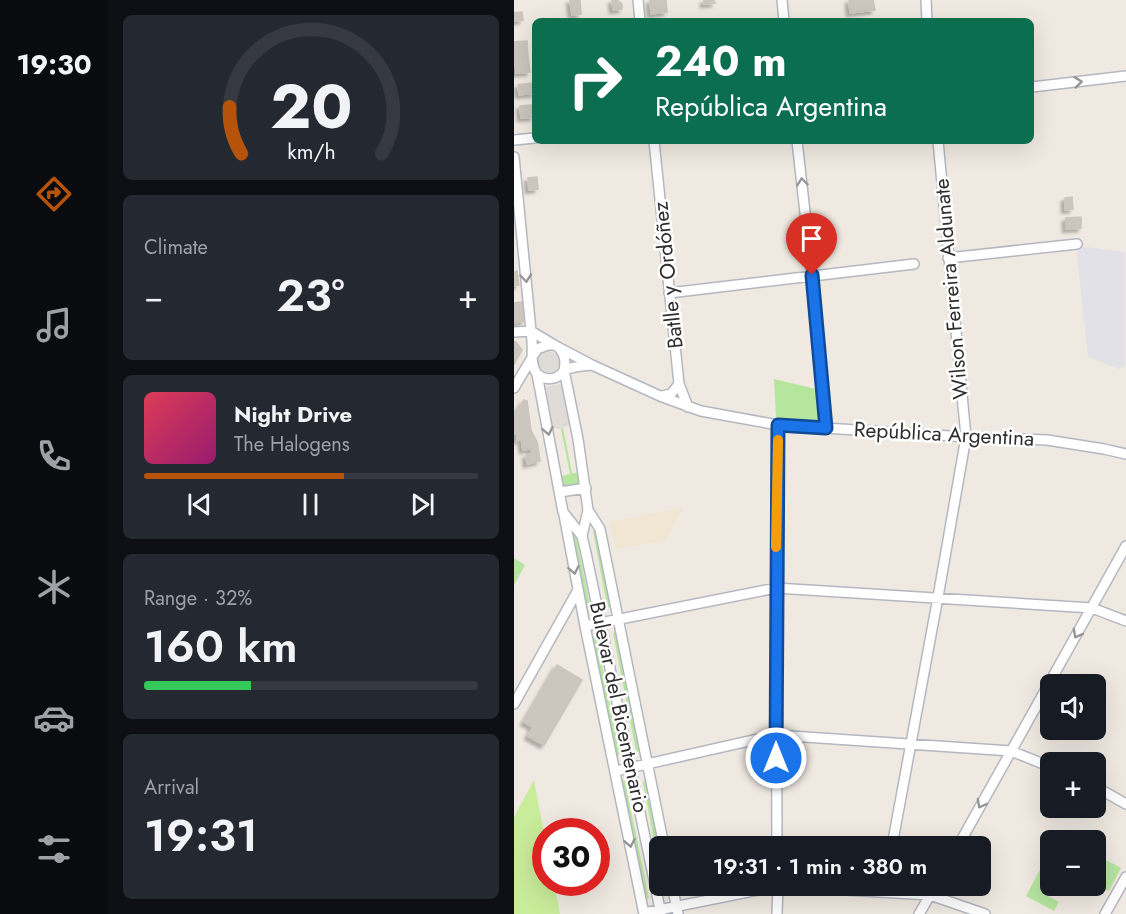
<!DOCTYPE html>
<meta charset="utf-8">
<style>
:root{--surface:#171b24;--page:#242831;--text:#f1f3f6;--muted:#9ea1a6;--line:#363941;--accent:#b45309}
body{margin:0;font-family:Jost,sans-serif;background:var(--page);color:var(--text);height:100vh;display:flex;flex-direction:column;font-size:22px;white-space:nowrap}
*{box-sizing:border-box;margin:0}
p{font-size:20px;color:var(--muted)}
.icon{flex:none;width:33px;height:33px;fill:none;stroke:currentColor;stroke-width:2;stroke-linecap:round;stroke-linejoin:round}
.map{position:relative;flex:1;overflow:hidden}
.side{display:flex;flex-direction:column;gap:15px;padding:15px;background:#0d0f14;width:406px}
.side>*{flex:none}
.hud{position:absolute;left:18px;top:18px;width:502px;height:126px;border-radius:9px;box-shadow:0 6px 24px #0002;background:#0b6e4f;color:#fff;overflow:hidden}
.controls{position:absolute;left:526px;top:674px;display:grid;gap:12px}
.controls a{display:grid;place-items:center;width:66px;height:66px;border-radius:9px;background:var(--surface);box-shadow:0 6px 24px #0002;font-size:30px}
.speed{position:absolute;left:18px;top:818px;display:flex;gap:12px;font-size:30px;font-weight:700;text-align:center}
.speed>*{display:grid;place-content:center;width:78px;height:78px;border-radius:50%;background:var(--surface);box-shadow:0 6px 24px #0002;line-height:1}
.speed .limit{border:9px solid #d22;background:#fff;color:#111}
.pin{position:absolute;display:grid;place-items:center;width:51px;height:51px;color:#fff;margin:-62px -26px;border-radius:50% 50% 50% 0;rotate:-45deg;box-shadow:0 0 6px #0007}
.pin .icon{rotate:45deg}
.me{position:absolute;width:66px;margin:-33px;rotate:0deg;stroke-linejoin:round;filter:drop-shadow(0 0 4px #0008)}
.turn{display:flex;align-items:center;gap:21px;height:126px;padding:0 24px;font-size:27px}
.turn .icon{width:78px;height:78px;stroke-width:2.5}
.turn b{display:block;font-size:42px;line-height:51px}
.big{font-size:45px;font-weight:600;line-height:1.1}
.side .tile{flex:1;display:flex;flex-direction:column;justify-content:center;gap:9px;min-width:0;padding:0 21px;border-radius:9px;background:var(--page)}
.side .dial{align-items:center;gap:0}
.dial svg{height:156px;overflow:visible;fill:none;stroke:var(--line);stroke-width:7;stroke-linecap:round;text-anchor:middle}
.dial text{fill:var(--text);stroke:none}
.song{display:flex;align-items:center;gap:18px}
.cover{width:72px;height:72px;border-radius:9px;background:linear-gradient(135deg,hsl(350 70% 55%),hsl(320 70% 35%))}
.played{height:6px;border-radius:3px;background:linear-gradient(90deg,var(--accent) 60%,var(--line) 60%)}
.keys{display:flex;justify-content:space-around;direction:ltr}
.heat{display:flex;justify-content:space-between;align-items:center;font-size:33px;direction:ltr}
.charge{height:9px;border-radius:4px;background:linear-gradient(90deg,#34c759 32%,var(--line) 0)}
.trip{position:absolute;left:135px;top:836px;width:342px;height:60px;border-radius:9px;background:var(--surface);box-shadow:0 6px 24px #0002;font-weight:600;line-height:60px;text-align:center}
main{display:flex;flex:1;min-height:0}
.tabs{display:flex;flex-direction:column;width:108px;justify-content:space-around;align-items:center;background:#090b0e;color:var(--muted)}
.tabs .icon{width:42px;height:42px}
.tabs .on{color:var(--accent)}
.tabs b{font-size:27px;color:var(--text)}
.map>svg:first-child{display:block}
</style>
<main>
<nav class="tabs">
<b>19:30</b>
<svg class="icon on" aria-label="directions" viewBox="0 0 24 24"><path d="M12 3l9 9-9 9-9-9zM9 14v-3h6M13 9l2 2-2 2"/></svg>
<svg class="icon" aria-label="music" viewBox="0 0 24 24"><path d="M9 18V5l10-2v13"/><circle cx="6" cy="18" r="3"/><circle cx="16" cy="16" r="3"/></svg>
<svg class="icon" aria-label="phone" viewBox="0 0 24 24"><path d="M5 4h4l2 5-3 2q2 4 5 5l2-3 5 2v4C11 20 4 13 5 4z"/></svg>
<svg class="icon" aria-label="climate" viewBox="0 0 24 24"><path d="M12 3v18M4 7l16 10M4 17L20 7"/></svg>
<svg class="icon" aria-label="car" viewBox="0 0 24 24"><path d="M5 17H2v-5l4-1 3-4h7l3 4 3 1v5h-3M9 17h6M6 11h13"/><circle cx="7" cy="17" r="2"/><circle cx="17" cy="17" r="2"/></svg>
<svg class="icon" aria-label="filters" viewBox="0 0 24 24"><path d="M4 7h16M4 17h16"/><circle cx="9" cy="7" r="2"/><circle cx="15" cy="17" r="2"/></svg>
</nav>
<section class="side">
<div class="tile dial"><svg viewBox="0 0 100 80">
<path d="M14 69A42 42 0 1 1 86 69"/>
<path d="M14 69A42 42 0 0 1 8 45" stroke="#b45309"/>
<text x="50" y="56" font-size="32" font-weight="700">20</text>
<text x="50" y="72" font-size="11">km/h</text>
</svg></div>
<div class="tile"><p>Climate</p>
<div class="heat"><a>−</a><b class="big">23°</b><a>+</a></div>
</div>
<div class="tile">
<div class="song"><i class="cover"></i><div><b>Night Drive</b><p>The Halogens</p></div></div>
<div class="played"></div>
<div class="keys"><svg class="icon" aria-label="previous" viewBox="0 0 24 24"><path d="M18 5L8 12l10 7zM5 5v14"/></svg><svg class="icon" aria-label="pause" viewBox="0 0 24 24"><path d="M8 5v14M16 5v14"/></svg><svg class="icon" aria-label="next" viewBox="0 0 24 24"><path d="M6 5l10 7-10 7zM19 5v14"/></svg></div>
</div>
<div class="tile"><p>Range · 32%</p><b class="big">160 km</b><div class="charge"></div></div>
<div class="tile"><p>Arrival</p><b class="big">19:31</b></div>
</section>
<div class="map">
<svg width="612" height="914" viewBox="0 0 612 914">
<defs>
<filter id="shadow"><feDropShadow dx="-3.5" dy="3.5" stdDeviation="1.5" flood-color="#0004"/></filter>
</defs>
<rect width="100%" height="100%" fill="#efe9e1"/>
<path fill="#e3e1e8" d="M564,246l47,6v114l-5,3 -32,-12 -11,-102z"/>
<path fill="#f0e6d1" d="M169,508l-18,32 -49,9 -6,-27z"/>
<path fill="#b6e59e" d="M260,379l42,10 3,28 -3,5 -5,1 -35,-5z
M49,428l9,45h7l1,12 -17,2 -2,-9 1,-2 8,-2 -9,-45z
M79,531h3l15,76 -1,1 -3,-2z
M59,535l3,1 15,74 -3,3 -2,-2 -15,-74z
M0,558l11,7 -11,20z
M101,632l2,1 24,118 -3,1 -2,-1 -23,-118z
M80,636l2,1 24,117 -2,2h-2l-24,-118z
M109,780l2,1 24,117 -2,2 -3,-1 -23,-117z
M131,780l2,1 13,65 -1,21 -16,-85z
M537,849v36h3l-6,11 11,6 -5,9 -28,-15z
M582,855l25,13 -12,23 -13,-6z"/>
<path fill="#c9ec9a" d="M20,780l11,59 1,43h8l6,32h-46v-97z"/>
<path fill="#dfdcd8" d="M23 362a11 11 0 1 1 22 0a11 11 0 1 1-22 0Z
M48,384l10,39 -11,6 -7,-1h-2l-7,-40 3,-2z"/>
<path fill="#cbc7bf" stroke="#cbc5ba" stroke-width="1.5" filter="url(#shadow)" d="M56,0h10l1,14 -9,1z
M98,0h5l5,4v5l-9,1z
M136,0h16l1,12 -16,2z
M190,0h10l1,3 -11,1z
M335,0h24l2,10 -25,3z
M8,12l1,8 -9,1v-8z
M13,41l1,15 -13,2 -1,-16z
M14,56l2,16 -14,1 -1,-15z
M19,83l2,10 -16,2 -1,-10z
M18,105l2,12 -13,1 -1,-12z
M23,177l1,12 -9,1 -1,-12z
M558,197l1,12 -8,1v-12z
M567,217v11l-15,1v-11z
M3,271l2,14 -5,1v-14z
M9,302l2,19 -11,2v-20z
M0,342h2l6,8 -8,14z
M10,400l3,1 4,29 -14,5 -3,-2v-16z
M17,430l6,12 1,5 -15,3 -2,-12 -4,3v-6z
M24,447l2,14 -13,3 -1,-9 6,-1 -1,-5z
M43,665l25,15 -38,65 -16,-9 5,-9 -9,-5z"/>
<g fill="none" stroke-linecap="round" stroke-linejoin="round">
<g stroke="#b4b7c1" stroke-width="12">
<path id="minor" d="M124,0l2,21
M268,0l2,21
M412,0l1,21
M518,87l94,-11
M0,140l21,-2
M140,141l25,243 -8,10 -9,2
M283,141l15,134 14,153
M0,157l18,184c1,11 -2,24 5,33l26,138 19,24 4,17 75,361
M434,258l129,-14
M155,293l245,-29
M0,332l17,-1 23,14 38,20 68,31 41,15 77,14 188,12 81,3 57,9 22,5
M45,348c6,6 7,13 5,22l14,69 10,71 -6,26
M23,374c6,5 15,7 23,1 7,-5 -1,-2 7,-6 8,-3 17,-3 25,-4
M165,384l9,23
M0,388l23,-39 11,-4h6
M46,492l26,-4
M74,510l12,19 64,317
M50,515l21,111 59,288
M71,626l191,-38 316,20 34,13
M0,704l64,-114
M102,771l160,-36 235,16 40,16
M582,787l30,17
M263,846l-1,-258 2,-163
M378,846l46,-249 28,-160 -28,-296
M444,846l168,-300
M158,885l6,29
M130,913l134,-27 152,9 55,19
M263,914l1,-29
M405,914l17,-29
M591,914l21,-37"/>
</g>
<use href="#minor" stroke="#fff" stroke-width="9"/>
</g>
<defs><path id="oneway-chevron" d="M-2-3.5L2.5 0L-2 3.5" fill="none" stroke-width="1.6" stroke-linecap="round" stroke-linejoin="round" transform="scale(1.5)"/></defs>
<g stroke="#969696">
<use href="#oneway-chevron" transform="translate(564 82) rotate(-7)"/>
<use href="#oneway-chevron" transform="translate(288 182) rotate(-96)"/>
<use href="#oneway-chevron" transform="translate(12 278) rotate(85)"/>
<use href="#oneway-chevron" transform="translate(34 431) rotate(79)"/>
<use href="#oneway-chevron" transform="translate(60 570) rotate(79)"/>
<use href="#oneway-chevron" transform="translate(563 634) rotate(119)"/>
<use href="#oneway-chevron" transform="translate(467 804) rotate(119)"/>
<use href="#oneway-chevron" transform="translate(116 843) rotate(79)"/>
</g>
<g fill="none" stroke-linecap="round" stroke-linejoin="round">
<g stroke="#114b97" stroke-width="15">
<path id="route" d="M262,758l2,-333 48,3 -14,-153"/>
</g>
<use href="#route" stroke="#1a73e8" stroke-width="10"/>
<path stroke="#f59e0b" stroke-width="10" d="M262,547l2,-107"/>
</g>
<g text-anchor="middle" stroke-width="5" stroke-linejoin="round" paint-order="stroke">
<g font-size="21" fill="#2e2e2e" stroke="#fff">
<text transform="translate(154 275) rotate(-96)" y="7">Batlle y Ordóñez</text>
<text transform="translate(437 289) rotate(-95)" y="7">Wilson Ferreira Aldunate</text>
<text transform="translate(430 434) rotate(3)" y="7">República Argentina</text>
<text transform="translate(105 707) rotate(78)" y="7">Bulevar del Bicentenario</text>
</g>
</g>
</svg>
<div class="controls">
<a><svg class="icon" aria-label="sound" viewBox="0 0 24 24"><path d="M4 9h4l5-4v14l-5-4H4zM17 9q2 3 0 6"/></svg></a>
<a>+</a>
<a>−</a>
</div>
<div class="speed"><div class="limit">30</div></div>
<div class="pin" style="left:298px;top:275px;background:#d93025"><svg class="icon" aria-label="arrive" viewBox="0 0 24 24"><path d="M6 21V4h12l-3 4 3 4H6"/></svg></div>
<svg class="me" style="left:262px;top:758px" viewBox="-20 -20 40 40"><circle r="17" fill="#1a73e8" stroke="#fff" stroke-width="3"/><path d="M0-11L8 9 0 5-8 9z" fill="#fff"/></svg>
<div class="trip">19:31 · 1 min · 380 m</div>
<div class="hud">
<div class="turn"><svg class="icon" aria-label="right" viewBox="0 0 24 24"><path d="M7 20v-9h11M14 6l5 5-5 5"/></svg><div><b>240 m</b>República Argentina</div></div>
</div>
</div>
</main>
